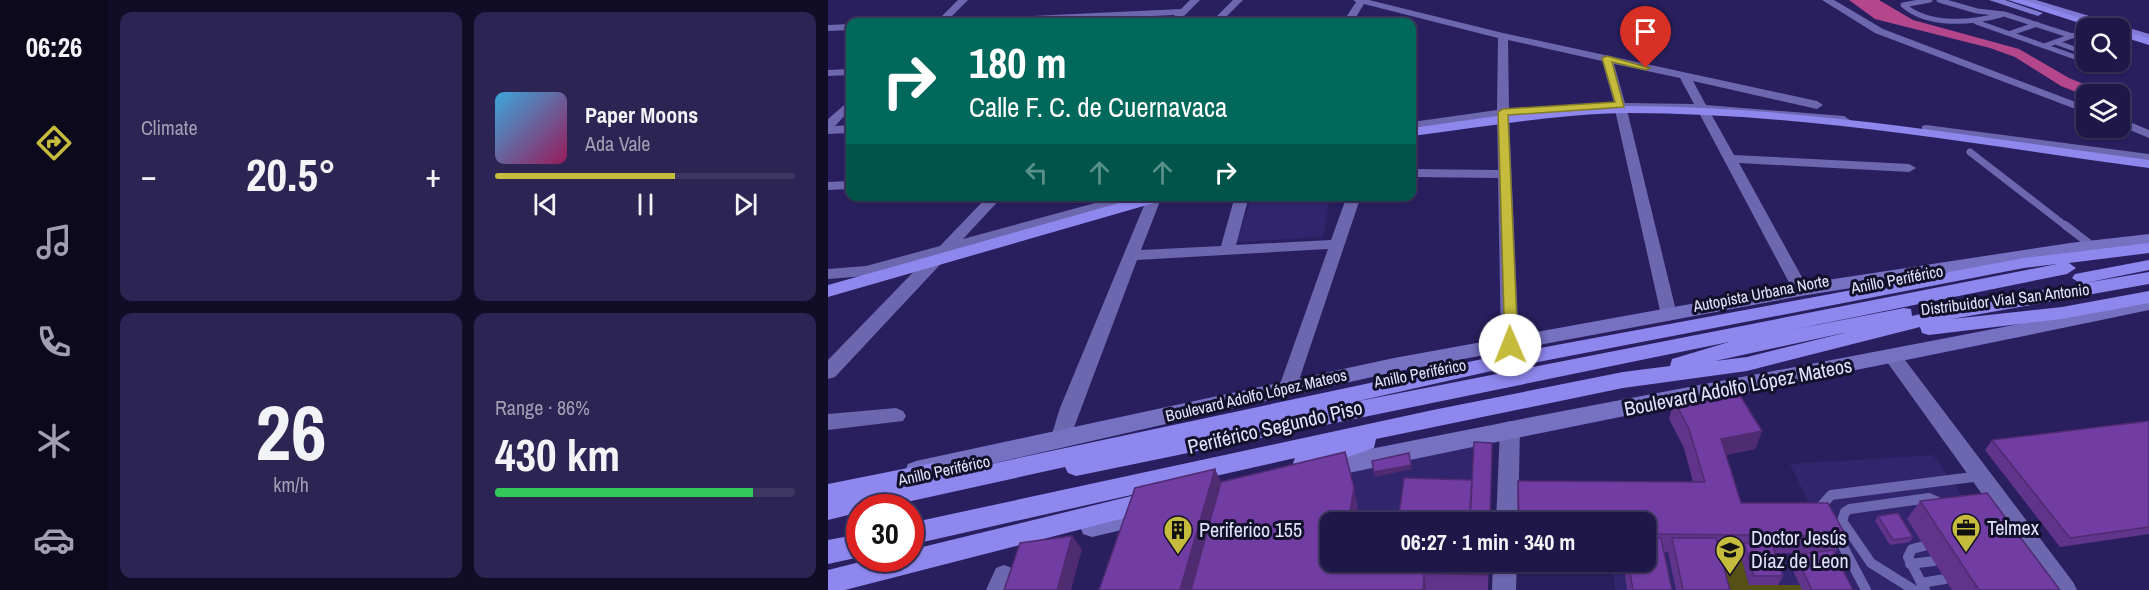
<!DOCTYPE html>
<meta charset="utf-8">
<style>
:root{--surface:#1f1747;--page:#2c2452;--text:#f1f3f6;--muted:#a19fb4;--line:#3c3660;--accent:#c5bc3d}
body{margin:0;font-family:"Archivo Narrow",sans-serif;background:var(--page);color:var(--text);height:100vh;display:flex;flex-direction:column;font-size:22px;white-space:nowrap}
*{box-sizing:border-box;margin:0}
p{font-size:20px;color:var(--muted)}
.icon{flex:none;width:33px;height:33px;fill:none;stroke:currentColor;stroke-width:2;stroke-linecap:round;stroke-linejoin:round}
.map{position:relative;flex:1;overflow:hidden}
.drawer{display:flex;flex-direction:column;gap:12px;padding:12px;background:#110d27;width:720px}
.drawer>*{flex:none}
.guide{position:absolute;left:18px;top:18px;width:570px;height:183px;border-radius:12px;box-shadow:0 2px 4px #0004,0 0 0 2px var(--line);background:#00695c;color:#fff;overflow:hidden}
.tools{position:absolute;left:1248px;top:18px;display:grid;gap:12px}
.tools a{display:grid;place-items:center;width:54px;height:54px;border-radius:12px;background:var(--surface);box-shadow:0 2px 4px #0004,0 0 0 2px var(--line);font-size:30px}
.speed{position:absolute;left:18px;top:494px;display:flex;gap:12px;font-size:30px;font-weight:700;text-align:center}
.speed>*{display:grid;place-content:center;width:78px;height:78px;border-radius:50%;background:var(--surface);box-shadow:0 2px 4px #0004,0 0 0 2px var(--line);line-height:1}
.speed .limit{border:9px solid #d22;background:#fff;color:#111}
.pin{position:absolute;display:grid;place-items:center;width:51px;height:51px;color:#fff;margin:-62px -26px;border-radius:50% 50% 50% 0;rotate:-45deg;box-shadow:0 0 6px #0007}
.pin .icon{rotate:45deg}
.me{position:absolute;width:66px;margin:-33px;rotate:359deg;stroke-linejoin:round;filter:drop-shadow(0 0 4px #0008)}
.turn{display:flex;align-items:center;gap:21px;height:126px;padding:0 24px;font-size:27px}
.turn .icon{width:78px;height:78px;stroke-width:2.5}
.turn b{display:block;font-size:42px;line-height:51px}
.lanes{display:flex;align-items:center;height:57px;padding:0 24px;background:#0003;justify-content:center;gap:30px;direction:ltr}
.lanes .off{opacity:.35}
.big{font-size:45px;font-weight:800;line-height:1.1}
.drawer .tile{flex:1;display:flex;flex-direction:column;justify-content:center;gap:9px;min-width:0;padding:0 21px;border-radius:12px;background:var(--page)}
.drawer .dial{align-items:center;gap:0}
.dial b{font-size:78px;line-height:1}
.song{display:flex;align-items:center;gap:18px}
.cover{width:72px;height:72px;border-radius:9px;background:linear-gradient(135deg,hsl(200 70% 55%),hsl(330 70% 35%))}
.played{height:6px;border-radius:3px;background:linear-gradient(90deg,var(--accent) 60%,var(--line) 60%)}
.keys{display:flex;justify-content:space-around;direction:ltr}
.heat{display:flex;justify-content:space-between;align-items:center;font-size:33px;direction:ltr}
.charge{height:9px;border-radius:4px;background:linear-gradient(90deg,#34c759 86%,var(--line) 0)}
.drawer .tiles{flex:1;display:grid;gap:12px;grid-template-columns:repeat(2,1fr)}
.trip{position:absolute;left:492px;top:512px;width:336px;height:60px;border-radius:12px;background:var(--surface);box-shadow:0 2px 4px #0004,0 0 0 2px var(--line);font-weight:800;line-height:60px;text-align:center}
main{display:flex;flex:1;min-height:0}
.tab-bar{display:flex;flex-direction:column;width:108px;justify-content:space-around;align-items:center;background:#0c091c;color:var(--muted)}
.tab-bar .icon{width:42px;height:42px}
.tab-bar .current{color:var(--accent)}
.tab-bar b{font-size:27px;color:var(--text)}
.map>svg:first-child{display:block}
</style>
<main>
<nav class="tab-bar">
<b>06:26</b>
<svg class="icon current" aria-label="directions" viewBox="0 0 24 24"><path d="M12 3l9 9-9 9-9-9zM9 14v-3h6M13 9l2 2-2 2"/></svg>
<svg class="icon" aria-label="music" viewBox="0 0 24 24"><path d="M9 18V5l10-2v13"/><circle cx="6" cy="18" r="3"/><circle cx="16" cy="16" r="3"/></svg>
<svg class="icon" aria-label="phone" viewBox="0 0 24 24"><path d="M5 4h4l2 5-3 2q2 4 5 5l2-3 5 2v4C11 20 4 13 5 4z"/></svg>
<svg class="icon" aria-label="climate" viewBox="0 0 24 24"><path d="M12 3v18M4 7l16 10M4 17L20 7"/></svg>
<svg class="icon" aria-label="car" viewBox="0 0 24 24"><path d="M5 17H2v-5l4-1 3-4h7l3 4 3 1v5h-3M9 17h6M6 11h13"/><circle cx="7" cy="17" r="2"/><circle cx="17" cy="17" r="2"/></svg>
</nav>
<section class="drawer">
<div class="tiles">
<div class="tile"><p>Climate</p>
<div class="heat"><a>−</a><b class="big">20.5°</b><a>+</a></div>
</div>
<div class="tile">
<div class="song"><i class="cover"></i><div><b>Paper Moons</b><p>Ada Vale</p></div></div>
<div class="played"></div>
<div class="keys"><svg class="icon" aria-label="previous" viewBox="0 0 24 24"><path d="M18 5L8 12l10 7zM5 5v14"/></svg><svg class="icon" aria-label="pause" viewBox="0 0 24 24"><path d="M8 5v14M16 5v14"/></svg><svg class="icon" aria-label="next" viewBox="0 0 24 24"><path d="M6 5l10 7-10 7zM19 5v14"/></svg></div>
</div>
<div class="tile dial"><b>26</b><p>km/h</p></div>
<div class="tile"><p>Range · 86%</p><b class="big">430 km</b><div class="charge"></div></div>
</div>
</section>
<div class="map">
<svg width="1321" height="590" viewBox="0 0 1321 590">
<rect width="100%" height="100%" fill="#291f5f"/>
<path fill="#31256d" d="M424,197h78l-7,40 -87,5z
M650,445l12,77h-135l-6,-51z
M1105,455l96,135h-414l-3,-29h34v-9l172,-31 -28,-57z"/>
<path fill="#555016" d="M883,552h29l9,33h51l3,5h-82z"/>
<path fill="#b4478b" d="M1021,0h30l34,20 106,29 50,29 39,16 -22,2 -25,-10 -46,-29 -25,-9 -115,-29z"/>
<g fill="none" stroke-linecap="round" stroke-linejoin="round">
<path stroke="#6c67ae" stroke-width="5" d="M1102,0l-27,5c26,22 68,18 98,10
M1111,0l38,11 27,3 68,22 -28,10 42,15
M1148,22l68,24
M1183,33l26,-9
M1244,36l14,-4
M1227,42l31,11
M1259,62l14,5"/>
<path stroke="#6c67ae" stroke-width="7" d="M1142,152l97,75"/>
<path stroke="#6c67ae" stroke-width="8" d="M1237,225l26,20"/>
<path stroke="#6c67ae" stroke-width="10" d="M998,513l-3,-9 8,-9 150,-19
M1009,535l29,55
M1096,546l-12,3 -4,8 17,33
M1082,564l24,-3
M1093,583l24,-4
M1086,590l-43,-27 -29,-42 3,-9 5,-3 79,-11 13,6"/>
<path fill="#6c67ae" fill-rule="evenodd" d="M130,0h10l-22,22h-10z
M362,0h10l-22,22 -7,-2 4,-5 -154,7h-57l5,-3 212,-10z
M405,0h10l-22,22h-10z
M525,0h16l134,33 314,68 6,4 -6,4 -124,-28 13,24 138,11 6,4 -6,4 -134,-12 24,43 175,9 7,4 -7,4 -170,-9 70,127 -8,5 -8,-5 -95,-179 -71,-1 50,205 -8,6 -8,-6 -46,-205 -106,6 10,229 -3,5h-12l-3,-5 -3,-167 -86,-1v-8l86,1 -1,-53 -85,13v-8l85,-12 1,-72 -134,-34 -11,18h-10l13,-20zM680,40l94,21 12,42 -105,6zM786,64l66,14 14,26 -69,-1z
M994,0h12l49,29 203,77v7l-211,-80z
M22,24v6l-22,1v-6z
M22,69v6l-22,1v-6z
M22,100v10l-15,16 15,-1v8l-22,1v-15z
M1292,118l29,12v8l-29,-12z
M1098,125l223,29v8l-227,-30v-6z
M22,181v8l-22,1v-8z
M160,196h15l-40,43 158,-43h25l-195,57 -116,124 -7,2v-19l98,-101 -60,17 -38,3v-10l38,-3 74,-20z
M320,196h14l-21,54 80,-4 14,-50h14l-13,49 95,-5 16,-44h14l-66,196 -7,2 -7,-2 -2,-5 49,-138 -191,11 -70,186 -7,2 -7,-2 -3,-6 10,-32z
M1065,350l6,2 174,230 4,8h-26l-164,-228 -3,-5 3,-5z
M68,408l7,3 3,5 -3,5 -75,9v-16z
M682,421l7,2 3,6 -2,93h-22l4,-93 3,-6z
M665,561h24l-1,29h-24z
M176,565l8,3 4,8 -6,14h-24l10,-22z"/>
<path fill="#7671c1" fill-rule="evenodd" d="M1321,234v10l-79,9 -269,43 -407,76 -478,109 -8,-3 -3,-7 3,-7 8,-3 478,-103 407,-74 269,-41z
M1321,298v12c-274,58 -550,109 -824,168l-8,-3 -3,-7 3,-7 8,-3c274,-56 550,-104 824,-160z
M319,502l8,3 4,8 -4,8 -8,3 -55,13 -9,-3 -3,-8 3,-8 9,-3z"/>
<path fill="#807ad4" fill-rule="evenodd" d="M1161,0h16l38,13 -5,3z
M1193,0h15l113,34v7l-29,-9v-4h-13z"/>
<path fill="#8e87ee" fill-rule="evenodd" d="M1180,0h16l86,28h-15z
M1292,30l29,8v7l-29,-9z
M797,106c176,0 350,31 524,54v8c-172,-23 -346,-55 -520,-55 -74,1 -145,14 -217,23v-8l106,-15z
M316,196h26l-2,3 -340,98v-12z
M1321,243v10l-80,10 7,5 -9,6 -276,56 113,-22 7,1 1,7 54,-13 115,-19 -9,-6 3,-4 74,-14v10l-64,13 64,-11v12l-197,35 110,-12 87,-16v12l-87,16 -133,16 -7,-2 -2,-6 -173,44 -124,17 -247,51 -2,9 -70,24 -8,-2 -3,-7 2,-5 -385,87v-22l523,-113 190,-38 47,-6 2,-7 57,-17 -653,134 -8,-3 -3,-6 -181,40h-24v5l-32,8v-36l105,-21 8,3 3,8 543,-116 537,-100zM1229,264l-703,138 133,-30 537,-104zM1020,332l-101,25 -32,4z
M324,491l8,3 4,7 -4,7 -8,3 -307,79h-17v-20l48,-12h34v-8z
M32,534v23l-32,7v-24z"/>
</g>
<path fill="#61348b" d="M846,400l88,31 -7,18 -29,6 15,48 105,33 -11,17 18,37h-51l-12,-26 5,-9 12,-2h-32l8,23 -5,9h-29l-9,-32h-20l10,37h-54l-8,-38h-4l8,38h-45l-4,-29h23v-39h-128l-1,-22 1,-19 175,1 -9,-34 -15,-29z
M1321,421v113l-89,13 -75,-97 7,-10z
M387,469l6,13 137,24 -3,16h-25v39h159l-1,29h-389z
M1092,501l140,89h-108l-45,-71z
M1050,516l35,21 -3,5 -20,3 -15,-24z"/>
<path fill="#4f2b71" d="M934,431l-7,18 -40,8 6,-18z
M583,465l1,4 -37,8 -1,-5z
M387,469l14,32 -24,89h-25z
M526,488l4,18 -3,16h-7z
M244,536l10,13 -11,41h-14z
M512,561h8l-3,18 -6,-8z
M596,573l2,17h-3z"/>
<path fill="#713da2" stroke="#4f2b71" stroke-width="1.5" d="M908,389l26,42 -41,8 20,64h87l18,33 -200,-2v-12h-127l-1,-41 187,1 -16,-53 -15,-29z
M1321,421v106l-79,11 -78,-98z
M646,442l18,1 -2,79h-20z
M517,452l9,36 -6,34h-18v39h10l-1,10 53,1 1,-11h95v14l-64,-2 -1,17h-232l30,-108z
M581,453l2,12 -37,7 -2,-11z
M387,469l-35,121h-81l36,-102z
M576,478l68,2 -3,42h-71z
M1159,493l73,97h-81l-59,-89z
M1070,513l15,24 -20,3 -15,-24z
M244,536l-15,54h-53l16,-47z
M818,538h15l11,52h-39l-5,-29h18z
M844,538h44l14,52h-47z
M916,543h28l11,33h-29z
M1005,550l20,40h-41l-17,-35z
M516,561h49l-1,11 -50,-1z"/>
<path fill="#c5bc3d" stroke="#807a28" stroke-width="1.5" d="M779,56l43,12 -4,2 -34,-8 12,45 -116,8 10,230 -2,4h-11l-7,-237 5,-3 112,-7 -13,-44z"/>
<defs>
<g id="office-pin" transform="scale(1.5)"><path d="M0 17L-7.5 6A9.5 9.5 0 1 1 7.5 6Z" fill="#c5bc3d" stroke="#13102c"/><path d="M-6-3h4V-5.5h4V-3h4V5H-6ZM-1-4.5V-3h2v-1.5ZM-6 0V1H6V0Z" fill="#111"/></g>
<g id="building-pin" transform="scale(1.5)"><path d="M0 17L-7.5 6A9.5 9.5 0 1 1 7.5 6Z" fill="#c5bc3d" stroke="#13102c"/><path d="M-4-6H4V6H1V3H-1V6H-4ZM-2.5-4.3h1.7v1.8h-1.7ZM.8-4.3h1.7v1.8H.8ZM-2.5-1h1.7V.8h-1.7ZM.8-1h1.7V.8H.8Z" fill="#111"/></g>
<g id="school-pin" transform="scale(1.5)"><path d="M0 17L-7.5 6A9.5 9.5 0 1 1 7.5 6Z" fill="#c5bc3d" stroke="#13102c"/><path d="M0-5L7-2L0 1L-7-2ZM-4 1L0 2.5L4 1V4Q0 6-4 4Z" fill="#111"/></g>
</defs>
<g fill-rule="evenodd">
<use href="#office-pin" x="1138" y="528"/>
<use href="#building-pin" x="350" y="530"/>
<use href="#school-pin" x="902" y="550"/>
</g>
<g text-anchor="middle" stroke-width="6" stroke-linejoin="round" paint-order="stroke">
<g font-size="16" fill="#e3e4fc" stroke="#13102c">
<text transform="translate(1069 279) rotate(-11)" y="6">Anillo Periférico</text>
<text transform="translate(933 293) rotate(-11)" y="6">Autopista Urbana Norte</text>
<text transform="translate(1177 299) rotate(-7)" y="6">Distribuidor Vial San Antonio</text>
<text transform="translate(592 373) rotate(-11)" y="6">Anillo Periférico</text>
<text transform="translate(428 395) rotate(-13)" y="6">Boulevard Adolfo López Mateos</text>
<text transform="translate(116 470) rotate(-12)" y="6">Anillo Periférico</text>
</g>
<g font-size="20" fill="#e3e4fc" stroke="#13102c">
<text transform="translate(910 387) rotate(-11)" y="7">Boulevard Adolfo López Mateos</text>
<text transform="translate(447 427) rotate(-13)" y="7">Periférico Segundo Piso</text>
</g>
<g font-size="20" fill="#e3e4fc" stroke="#13102c" text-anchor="start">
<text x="1159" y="535">Telmex</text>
<text x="371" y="537">Periferico 155</text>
<text x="923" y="545">Doctor Jesús<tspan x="923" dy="23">Díaz de Leon</tspan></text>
</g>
</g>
</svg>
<div class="tools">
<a><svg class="icon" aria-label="search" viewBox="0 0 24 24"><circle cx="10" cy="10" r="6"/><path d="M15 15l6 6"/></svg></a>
<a><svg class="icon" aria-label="layers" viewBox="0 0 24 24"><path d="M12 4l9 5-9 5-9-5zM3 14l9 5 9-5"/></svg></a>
</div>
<div class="speed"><div class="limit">30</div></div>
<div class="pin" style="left:818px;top:68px;background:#d93025"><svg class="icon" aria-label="arrive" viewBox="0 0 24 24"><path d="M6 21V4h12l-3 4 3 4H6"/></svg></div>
<svg class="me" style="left:682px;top:345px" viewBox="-20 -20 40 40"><circle r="19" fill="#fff"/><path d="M0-13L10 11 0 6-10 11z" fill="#c5bc3d"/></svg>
<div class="trip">06:27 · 1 min · 340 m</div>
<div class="guide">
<div class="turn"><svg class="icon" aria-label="right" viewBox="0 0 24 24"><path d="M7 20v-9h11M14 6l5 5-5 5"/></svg><div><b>180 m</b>Calle F. C. de Cuernavaca</div></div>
<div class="lanes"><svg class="icon off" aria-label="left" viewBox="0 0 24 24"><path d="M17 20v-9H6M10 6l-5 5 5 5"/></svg><svg class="icon off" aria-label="ahead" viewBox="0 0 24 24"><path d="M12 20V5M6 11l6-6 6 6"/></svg><svg class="icon off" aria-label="ahead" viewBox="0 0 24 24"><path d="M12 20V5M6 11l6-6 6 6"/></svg><svg class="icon" aria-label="right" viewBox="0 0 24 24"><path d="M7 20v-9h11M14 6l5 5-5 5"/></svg></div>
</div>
</div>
</main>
